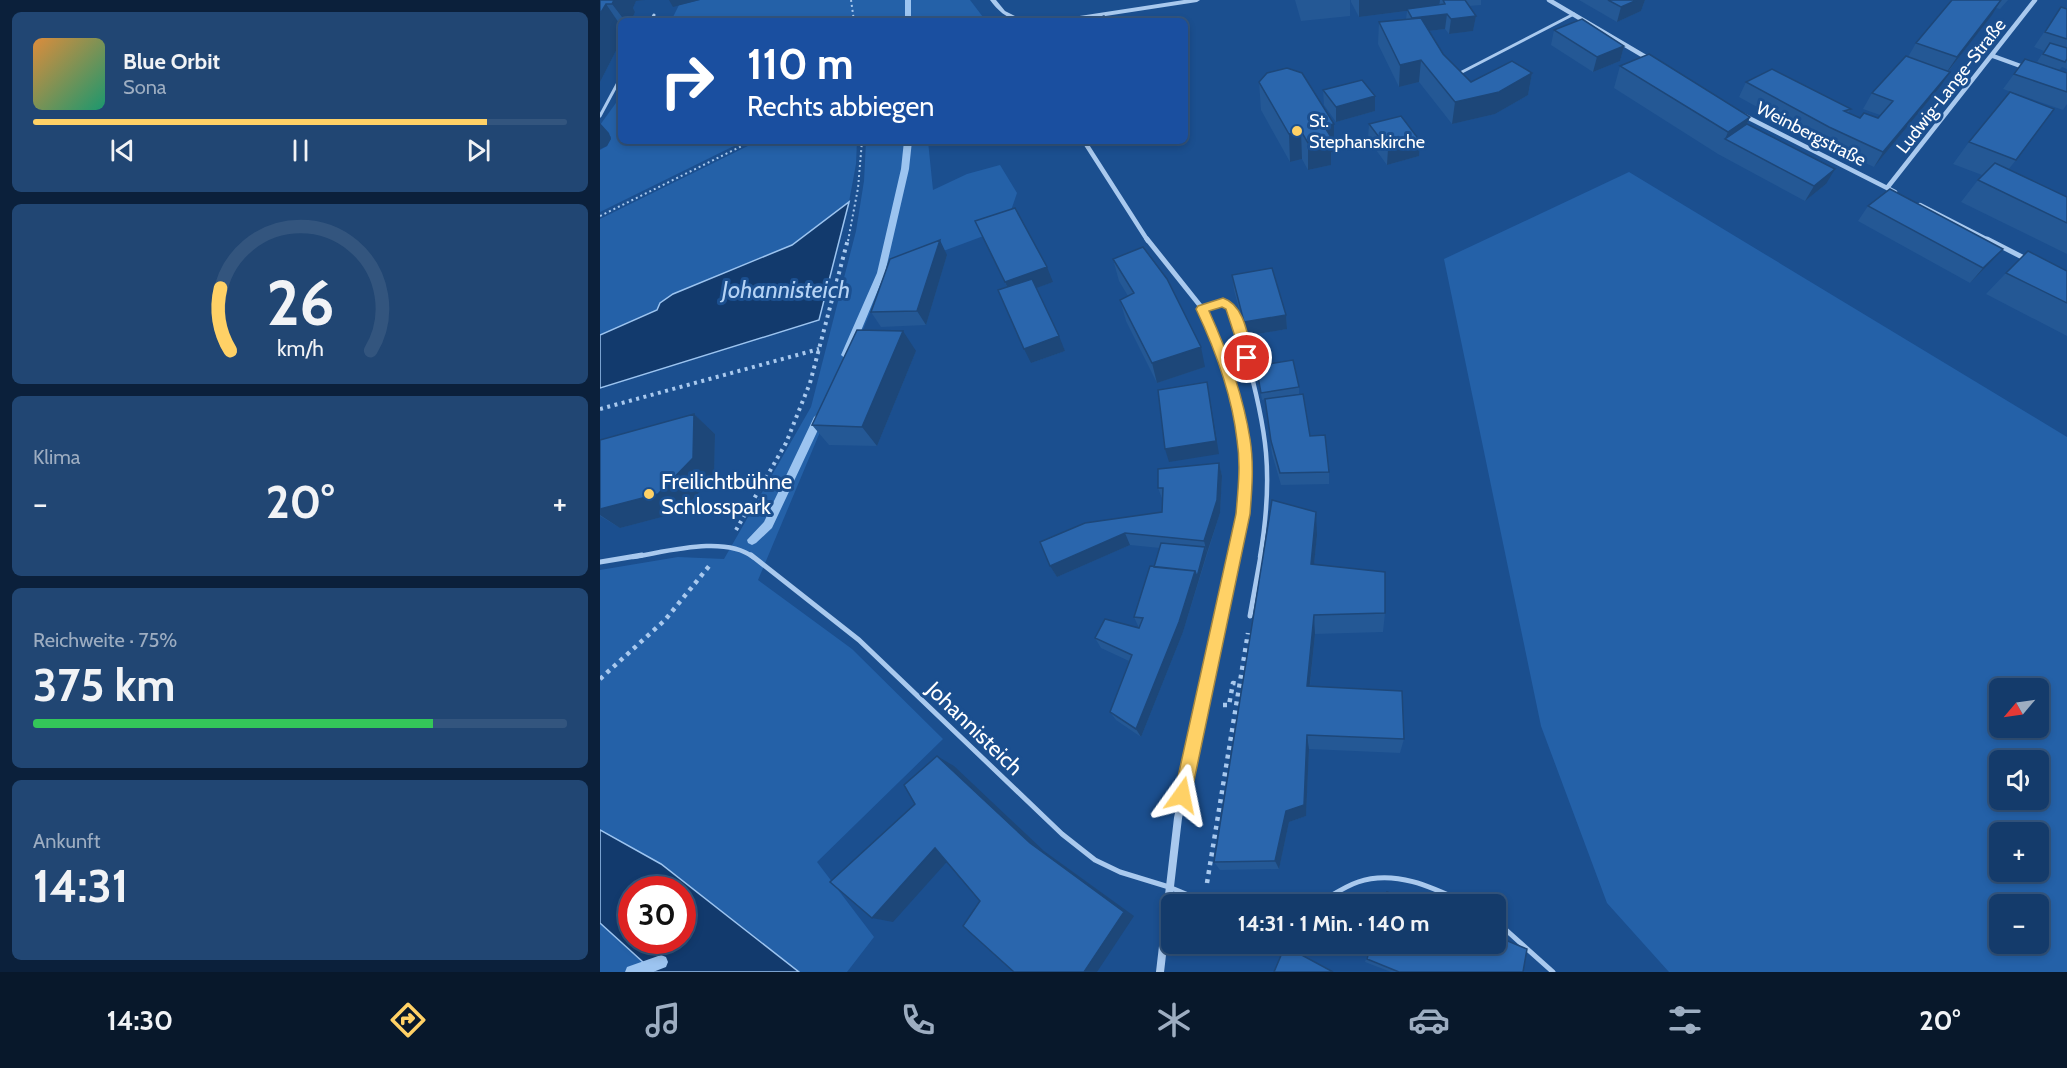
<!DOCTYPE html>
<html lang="de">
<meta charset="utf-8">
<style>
:root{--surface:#143b6b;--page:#214673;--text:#f1f3f6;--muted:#9dadc1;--line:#33557e;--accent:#ffd166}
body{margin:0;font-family:Cabin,sans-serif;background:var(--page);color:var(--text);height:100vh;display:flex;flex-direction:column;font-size:22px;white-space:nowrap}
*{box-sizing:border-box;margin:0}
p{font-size:20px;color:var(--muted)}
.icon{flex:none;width:33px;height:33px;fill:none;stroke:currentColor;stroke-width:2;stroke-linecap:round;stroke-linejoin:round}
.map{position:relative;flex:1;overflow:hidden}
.side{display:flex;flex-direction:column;gap:12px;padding:12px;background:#0b203b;width:600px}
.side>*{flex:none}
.hud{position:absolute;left:18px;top:18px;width:570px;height:126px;border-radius:9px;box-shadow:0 3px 9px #0003,0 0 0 2px var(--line);background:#1a4fa0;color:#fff;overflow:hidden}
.needle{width:39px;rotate:241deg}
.fabs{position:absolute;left:1389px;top:678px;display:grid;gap:12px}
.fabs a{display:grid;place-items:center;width:60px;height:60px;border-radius:9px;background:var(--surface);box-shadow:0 3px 9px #0003,0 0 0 2px var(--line);font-size:30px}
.speed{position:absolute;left:18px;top:876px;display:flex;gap:12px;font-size:30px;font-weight:700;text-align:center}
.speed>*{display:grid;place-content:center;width:78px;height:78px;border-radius:50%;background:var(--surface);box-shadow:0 3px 9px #0003,0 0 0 2px var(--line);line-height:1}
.speed .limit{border:9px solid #d22;background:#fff;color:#111}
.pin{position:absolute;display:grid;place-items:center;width:51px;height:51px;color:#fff;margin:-26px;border:3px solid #fff;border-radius:50%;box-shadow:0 2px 6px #0007}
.me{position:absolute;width:66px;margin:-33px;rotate:12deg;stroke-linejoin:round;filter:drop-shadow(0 0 4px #0008)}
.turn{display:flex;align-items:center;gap:21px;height:126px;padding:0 30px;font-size:27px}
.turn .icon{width:78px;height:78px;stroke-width:2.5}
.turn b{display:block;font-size:42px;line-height:51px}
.big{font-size:45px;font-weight:800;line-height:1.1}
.side .card{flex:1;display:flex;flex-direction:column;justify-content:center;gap:9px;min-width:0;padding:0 21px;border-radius:9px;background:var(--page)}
.side .dial{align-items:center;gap:0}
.dial svg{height:156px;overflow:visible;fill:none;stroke:var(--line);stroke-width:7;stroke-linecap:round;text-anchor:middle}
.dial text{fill:var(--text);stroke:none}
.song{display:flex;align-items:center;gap:18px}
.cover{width:72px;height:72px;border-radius:9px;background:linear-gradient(135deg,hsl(30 70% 55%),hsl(160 70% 35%))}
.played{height:6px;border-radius:3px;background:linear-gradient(90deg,var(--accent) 85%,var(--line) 85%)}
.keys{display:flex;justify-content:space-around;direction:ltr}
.heat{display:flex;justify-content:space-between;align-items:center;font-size:33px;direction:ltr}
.charge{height:9px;border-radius:4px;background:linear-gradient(90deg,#34c759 75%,var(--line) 0)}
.trip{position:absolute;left:561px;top:894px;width:345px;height:60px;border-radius:9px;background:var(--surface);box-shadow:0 3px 9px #0003,0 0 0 2px var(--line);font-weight:800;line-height:60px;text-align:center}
.menu{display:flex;height:96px;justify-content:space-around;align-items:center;background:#08182b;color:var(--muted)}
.menu .icon{width:42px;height:42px}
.menu .active{color:var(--accent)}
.menu b{font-size:27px;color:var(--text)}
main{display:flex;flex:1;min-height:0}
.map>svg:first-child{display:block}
</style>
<main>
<section class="side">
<div class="card">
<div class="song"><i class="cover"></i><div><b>Blue Orbit</b><p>Sona</p></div></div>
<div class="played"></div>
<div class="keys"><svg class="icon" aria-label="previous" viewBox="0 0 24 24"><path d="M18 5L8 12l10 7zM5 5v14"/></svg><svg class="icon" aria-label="pause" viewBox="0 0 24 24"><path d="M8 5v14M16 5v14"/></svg><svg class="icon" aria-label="next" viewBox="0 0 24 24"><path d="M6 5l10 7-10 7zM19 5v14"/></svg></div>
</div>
<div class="card dial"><svg viewBox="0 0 100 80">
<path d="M14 69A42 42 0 1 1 86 69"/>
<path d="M14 69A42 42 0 0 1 9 37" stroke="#ffd166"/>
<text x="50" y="56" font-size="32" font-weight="700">26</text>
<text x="50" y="72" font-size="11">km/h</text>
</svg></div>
<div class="card"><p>Klima</p>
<div class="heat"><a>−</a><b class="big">20°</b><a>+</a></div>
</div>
<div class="card"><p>Reichweite · 75%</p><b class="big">375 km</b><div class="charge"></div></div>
<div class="card"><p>Ankunft</p><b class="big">14:31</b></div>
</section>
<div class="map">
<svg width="1467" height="972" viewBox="0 0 1467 972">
<rect width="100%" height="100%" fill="#1b4f8f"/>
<path fill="#2461a8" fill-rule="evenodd" d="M100,0h270l16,21h-315l8,-16z
M21,96v45h123l-144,71v-62l7,-4 4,-9 -11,-12z
M158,141h99l-1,23 -7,38 -57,43 -119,49 -13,9 -3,7 -57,25v-116z
M266,141h62l5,49 34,-16 33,-9 17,28 -12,35 -118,44 -129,308 94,69 91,90 -126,123 57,75 -27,35h-48l-138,-108 -61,-34v-260l78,-13 46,2 87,-152 45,-176 8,-50z
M1029,172l438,265v535h-398l-62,-69 -66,-177 -97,-467zM1400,688h38v40h-38zM1400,760h38v40h-38zM1400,832h38v40h-38zM1400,904h38v40h-38z
M0,923l54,49h-54z"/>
<path fill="#123a6d" stroke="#9cc4f0" stroke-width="1.5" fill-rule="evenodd" d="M249,202l-30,118 -219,68v-53l57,-25 3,-7 13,-9 119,-49z
M0,830l61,34 138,108h-145l-54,-49zM32,890h50v50h-50z"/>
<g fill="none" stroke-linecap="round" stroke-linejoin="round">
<path fill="#9cc4f0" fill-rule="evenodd" d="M305,0h6v21h-6z
M304,141h8l-3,28 -24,104 -34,82 -5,4 -5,-4 36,-82 24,-104z
M219,413l5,4 -52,111 -16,15 -4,2 -4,-2 -1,-3 17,-18 50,-105z
M61,955l5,2 2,5 -2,5 -13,5h-28l2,-5z"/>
<path stroke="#a9c9ee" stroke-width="2" stroke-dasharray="2 3" stroke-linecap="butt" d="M251,0l3,21
M0,216l152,-75
M248,241l10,-53 4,-47"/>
<path stroke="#a9c9ee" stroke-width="4" stroke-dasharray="3 4.5" stroke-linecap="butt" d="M0,409l219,-60
M136,530l50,-87 24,-60 38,-144"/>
<path stroke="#a9c9ee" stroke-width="4.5" stroke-dasharray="4 5" stroke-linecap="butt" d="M0,679l65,-59 45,-55
M623,705h6l4,-22 7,1
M607,883l41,-250"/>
<path stroke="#a9c9ee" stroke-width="3" d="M51,21l3,-6
M860,73l114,-59
M0,116l21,-39"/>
<path stroke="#a9c9ee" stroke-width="4.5" d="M602,308l21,-6c16,12 17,31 22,49 22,79 29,124 15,206
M33,557c33,-5 91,-22 120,0"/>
<path stroke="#a9c9ee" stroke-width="5" d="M151,555l108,85 203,194 33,26 25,12 49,15 41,17
M0,562l42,-7
M650,616l11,-61
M717,904c13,-7 26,-17 41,-22 38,-13 76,6 110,22
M896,921l57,51"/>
<path stroke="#a9c9ee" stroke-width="4.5" d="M949,0l100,59
M1393,56l33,12
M1143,115l152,77
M484,141l64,100
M1287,188l148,-188
M1320,205l70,36"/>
<path stroke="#a9c9ee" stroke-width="5" d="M547,239l55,69 21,50 21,82 2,37 -3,37 -9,43
M1387,239l41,21"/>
<path stroke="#a9c9ee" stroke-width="8" d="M560,972l18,-154 56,-263"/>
<path fill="#a9c9ee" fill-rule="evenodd" d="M390,0h6l9,11 20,10c-16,0 -26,-9 -35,-21z
M584,0h16l-3,2 -124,19h-16l3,-2z"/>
</g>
<path fill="#245895" d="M0,0h45l-9,1 -3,7 2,4 -4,9h-10v20l-21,41z
M695,0h55v16l-49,5z
M751,0h130v5l-12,1 7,10 -3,15 -24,3 -4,-5 -16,2 14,23 28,28 61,-9 -4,22 -33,19 -43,10 -33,-42 -20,5 -21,-43 1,-22 27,-3 1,-8 -48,6 -8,-15z
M979,0h66l-4,11 -24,11z
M1352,0h56l-8,9 -4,-1 -48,64 -8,15 -66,80 -54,-25 -81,-45 7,-15 105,27 -3,4 12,5h18l2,-3 -17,-6 9,-16 36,-36 8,-14z
M1461,7l6,2v60l-5,-2 -3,3 -22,-8 7,-11 -10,-4z
M954,30l70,16 -4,15 -27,11 -42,-27z
M1425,59l42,14v31l-4,6 -60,-21z
M1020,66l130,51 -3,7 79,60 -21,17 -87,-47 -104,-66z
M659,82l75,70h-3v13l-23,5 -6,-11 -12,3 -29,-52z
M723,90l52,6v15l-39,11 -12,-17z
M769,124l51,17 -1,15 -32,9 -19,-26z
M1369,142l47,18 -8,10 59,27v57l-106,-52 17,-22 4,-5 -29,-11z
M1268,206l135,43 -13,14 -20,20 -112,-62z
M375,221l78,61 -17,6 29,63 -34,12 -24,-76z
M347,255l-21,70 -45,2 -10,-15z
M513,259l92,108 -48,16 -31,-62 -6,-21 8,-4 -9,-15z
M1467,271v65l-81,-42 20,-21z
M632,275l54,40 1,14 -41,7 -12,-46z
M316,351l-39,95 -48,-1 -17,-20z
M656,366l43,21v7l-24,4 35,38 19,36v12l-48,1 -9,-31 -7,-55 -3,1z
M94,414l21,20 -1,42 -33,36 -61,16 -20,-12v-76z
M619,463l3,13 -2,37 -37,119 -42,105 -25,-17 -6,-8 19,-51 -28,-13 -6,-10 44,-10 -5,-11 20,-50 6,-19 -30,-3 -73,32 -7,-11 112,-54 1,-11 -5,-13z
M717,535l-3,29 71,49 -2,19 -68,2 -5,52 94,53 -4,14 -91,-4 -3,67 -17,6 -10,47 -59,1 -6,-8z
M771,944h125l27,28h-132l-26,-10z"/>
<path fill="#1d4779" d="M6,0h39l-9,1 -3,7 2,4 -4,9h-6l-13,-17z
M69,0h31l-27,7z
M759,0h47v11l-47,6z
M806,0h34l-1,7 -32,2v2h-1z
M1037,0h8l-4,11 -24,11 4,-15z
M1401,0l-9,15 -50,64 15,-22z
M6,4l15,22v15l-21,41v-68z
M847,14l-2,15 -34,4 1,-15z
M876,16l-3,15 -24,3 2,-15z
M1024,46l-4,15 -27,11 4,-15z
M821,60l-2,22 -20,5 1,-22z
M1350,72l-10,15 -66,80 9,-15z
M932,73l-4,22 -33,19 -43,10 3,-22z
M775,96v15l-39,11v-15z
M1150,117l-10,22h-15l3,-7z
M0,123l9,10 2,6 -4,7 -7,3z
M734,124v28h-3v13l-23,5v-27l16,-17z
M701,131l1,28 -12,3 -1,-28z
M415,141h18l-16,5z
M820,141l-1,15 -32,9 1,-16z
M1235,169l-9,15 -21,17 9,-15z
M340,240l7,15 -21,70 -9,-14z
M1403,249l-13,14 -20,20 13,-15z
M447,267l6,15 -41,15 -7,-15z
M686,315l1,14 -41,7 -2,-14z
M303,331l13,20 -39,95 -15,-19z
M459,336l6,15 -34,12 -7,-14z
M601,347l4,20 -48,16 -5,-20z
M607,382l12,72 -50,8 -4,-13z
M94,414l21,20 -1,42 -33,36 -61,16 -20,-13v-6z
M619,463l3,13 -2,37 -13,40 -3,-12z
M716,512l1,23 -5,49 -1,-20z
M525,533l5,12 -73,32 -7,-11z
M605,547l2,6 -24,79 -42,105 -5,-8 59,-158z
M714,615l1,19 -7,68 -1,-16z
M707,735l2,14 -3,67 -17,6 -10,47 -4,-8 11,-50z
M337,756l17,10 90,85 90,65 -37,56h-13l-54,-129z
M335,848l18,7 -60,67 -21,-4z"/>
<path fill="#2a66ad" stroke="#1d4779" stroke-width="1.5" d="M0,0h14l-2,4h-6l-6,10z
M843,0h22l11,16 -25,3 -4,-5 -35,4 -5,-9 38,-5z
M1008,0h29l-16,7z
M1352,0h49l-44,57 -41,-14z
M1461,7l6,2v30l-22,-7z
M504,16l6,5h-17z
M821,18l22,36 28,28 41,-21 20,12 -33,19 -44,10 -34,-42 -21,5 -21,-43z
M982,19l42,27 -27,11 -43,-27z
M1450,43l17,5v11l-2,3 -22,-8z
M1049,54l101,63 -22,15 -108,-66z
M1306,56l44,16 -67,80 -54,-25 -83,-45 26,-13 79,40 -7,2 16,7 4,-5 14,5 15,-17 -21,-8z
M1425,59l42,14v19l-53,-18z
M687,68l15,5 32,51 -10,2 7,11 -23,6 -7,-12 -12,3 -30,-52 8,-9z
M762,80l13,16 -39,11 -13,-17z
M1410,92l44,17 -38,51 -47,-18z
M801,116l19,25 -32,8 -19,-25z
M1147,124l88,45 -21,17 -89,-47z
M1395,163l72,34v26l-89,-43z
M1290,189l113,60 -20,19 -115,-62z
M415,208l32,59 -42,15 -30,-61z
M340,240l-23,71 -46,1 19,-53z
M543,247l24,32 34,68 -49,16 -32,-63 14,-7 -21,-34z
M1428,251l39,20v32l-61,-30z
M672,268l14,47 -42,7 -12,-47z
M432,279l27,57 -35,13 -26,-59z
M257,330l46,1 -41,96 -50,-2z
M693,360l6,27 -38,6 -5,-27z
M607,382l9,59 -51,8 -7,-59z
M703,394l7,42 15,-1 4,37 -49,1 -9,-32 -6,-42z
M94,414l-1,44 -35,36 -58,15v-69z
M619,463l-2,37 -13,41 -79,-8 -75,33 -10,-24 45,-19 77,-11 1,-24h-5v-19z
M672,500l44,12 -5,52 74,8v41l-71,2 -7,71 95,5 2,48 -97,-4 -3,70 -18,6 -11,50 -61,1z
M561,543l44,4 -8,30 -2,-6 -41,-4z
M550,566l45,5 -16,51 -43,107 -26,-17 22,-57 -37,-17 10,-19 34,9 4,-10 -9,-1z
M337,756l93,87 94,69 -40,60h-70l-51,-46 17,-25 -45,-53 -63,70 -42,-36 85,-78 -11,-19z
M787,892l30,12h-34z
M896,936l31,13 -4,23h-124l-32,-13 4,-15h125z
M685,946l48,26h-59z"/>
<path fill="#ffd166" stroke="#a68842" stroke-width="1.5" d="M623,298c22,7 25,40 30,60l-6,5 -4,-2 -17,-52 -4,-2 -13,4c18,40 34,84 41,128 4,25 2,50 0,75l-59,281 -3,6 -6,3 -6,-3 -2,-6 62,-281c2,-24 5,-49 1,-74 -5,-45 -22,-91 -41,-131l2,-3z"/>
<g fill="#ffd166" stroke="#1b4f8f" stroke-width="2">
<circle cx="697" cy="131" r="6"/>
<circle cx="49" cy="494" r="6"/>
</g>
<g text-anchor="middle" stroke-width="6" stroke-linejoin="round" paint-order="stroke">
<g font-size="18" fill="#fff" stroke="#1b4f8f">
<text transform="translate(1351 86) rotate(-52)" y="6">Ludwig-Lange-Straße</text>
<text transform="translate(1211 134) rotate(27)" y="6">Weinbergstraße</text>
</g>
<g font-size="18" fill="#fff" stroke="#1b4f8f" text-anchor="start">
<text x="709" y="127">St.<tspan x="709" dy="21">Stephanskirche</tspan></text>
</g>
<g font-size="22" fill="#fff" stroke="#1b4f8f" text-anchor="start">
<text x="61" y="489">Freilichtbühne<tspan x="61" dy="25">Schlosspark</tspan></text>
</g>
<g font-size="22" fill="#fff" stroke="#1b4f8f">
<text transform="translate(375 728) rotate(44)" y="8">Johannisteich</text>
</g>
<g font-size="24" font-style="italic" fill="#b5d3f5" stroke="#1b4f8f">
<text x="186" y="298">Johannisteich</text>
</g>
</g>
</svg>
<div class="fabs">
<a><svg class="needle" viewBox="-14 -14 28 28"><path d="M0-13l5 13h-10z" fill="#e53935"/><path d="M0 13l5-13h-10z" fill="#9dadc1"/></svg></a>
<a><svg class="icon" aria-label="sound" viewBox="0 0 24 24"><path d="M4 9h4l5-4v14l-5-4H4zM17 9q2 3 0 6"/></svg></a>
<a>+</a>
<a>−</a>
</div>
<div class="speed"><div class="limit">30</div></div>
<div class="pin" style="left:647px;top:358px;background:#d93025"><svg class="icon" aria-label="arrive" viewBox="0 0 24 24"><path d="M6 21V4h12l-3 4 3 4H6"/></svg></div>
<svg class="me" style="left:582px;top:795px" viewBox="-20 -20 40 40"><path d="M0-17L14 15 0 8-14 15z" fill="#ffd166" stroke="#fff" stroke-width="4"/></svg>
<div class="trip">14:31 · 1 Min. · 140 m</div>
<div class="hud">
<div class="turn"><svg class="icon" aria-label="right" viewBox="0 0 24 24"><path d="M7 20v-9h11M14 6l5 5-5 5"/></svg><div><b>110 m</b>Rechts abbiegen</div></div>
</div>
</div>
</main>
<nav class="menu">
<b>14:30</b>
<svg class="icon active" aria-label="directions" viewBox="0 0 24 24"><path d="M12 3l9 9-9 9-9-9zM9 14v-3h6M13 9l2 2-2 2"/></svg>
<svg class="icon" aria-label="music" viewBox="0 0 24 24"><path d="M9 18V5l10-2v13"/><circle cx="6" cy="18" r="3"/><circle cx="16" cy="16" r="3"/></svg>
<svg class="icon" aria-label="phone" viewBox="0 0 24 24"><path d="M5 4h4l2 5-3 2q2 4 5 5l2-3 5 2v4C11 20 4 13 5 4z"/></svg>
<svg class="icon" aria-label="climate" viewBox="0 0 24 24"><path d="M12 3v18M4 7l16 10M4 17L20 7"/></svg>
<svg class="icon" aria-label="car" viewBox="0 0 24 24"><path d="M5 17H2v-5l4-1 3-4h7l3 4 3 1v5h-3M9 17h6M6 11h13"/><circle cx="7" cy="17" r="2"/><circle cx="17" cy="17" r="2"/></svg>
<svg class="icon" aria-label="filters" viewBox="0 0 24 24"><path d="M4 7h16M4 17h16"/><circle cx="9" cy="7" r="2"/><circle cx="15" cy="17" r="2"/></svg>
<b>20°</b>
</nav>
